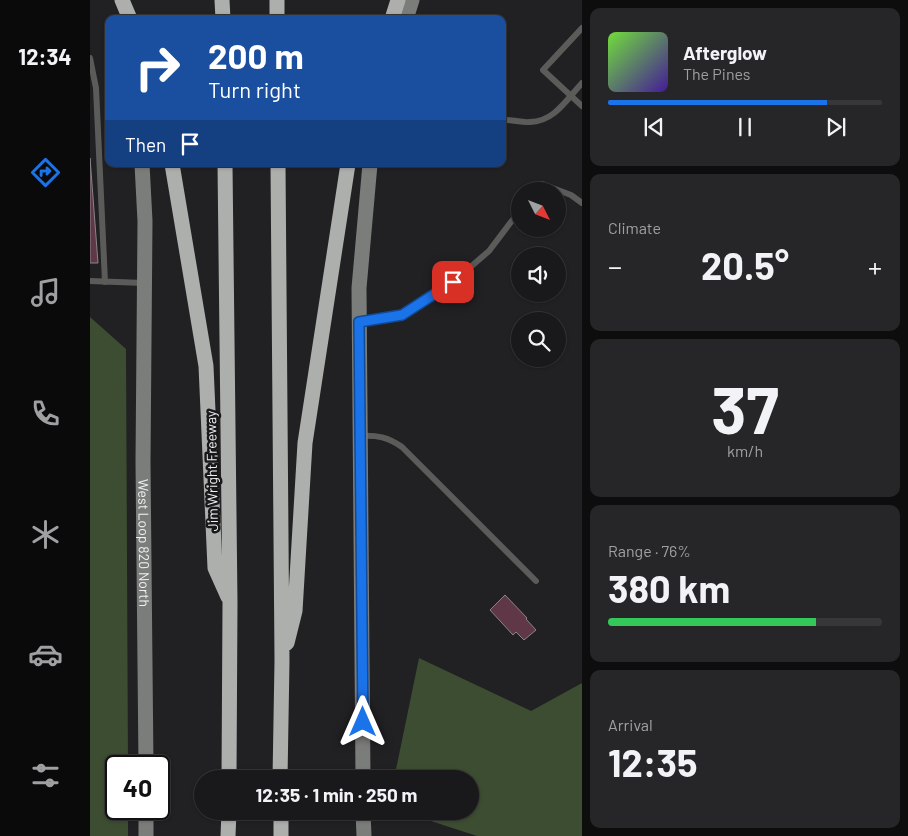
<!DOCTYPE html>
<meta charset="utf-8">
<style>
:root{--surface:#19181a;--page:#262527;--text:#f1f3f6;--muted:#9fa0a2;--line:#373739;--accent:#1a73e8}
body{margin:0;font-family:Barlow,sans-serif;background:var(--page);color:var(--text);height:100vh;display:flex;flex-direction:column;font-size:19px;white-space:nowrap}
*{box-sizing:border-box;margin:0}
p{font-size:16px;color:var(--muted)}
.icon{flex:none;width:28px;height:28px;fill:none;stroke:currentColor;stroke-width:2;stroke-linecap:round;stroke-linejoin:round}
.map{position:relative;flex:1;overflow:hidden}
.details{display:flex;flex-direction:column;gap:8px;padding:8px;background:#0e0d0e;width:326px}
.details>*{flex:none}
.banner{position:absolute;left:15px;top:15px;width:401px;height:152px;border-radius:10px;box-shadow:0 1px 4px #0004,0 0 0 1px var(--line);background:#1a4fa0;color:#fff;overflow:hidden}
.needle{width:32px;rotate:132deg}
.controls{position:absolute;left:421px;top:182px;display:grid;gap:10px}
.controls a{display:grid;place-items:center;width:55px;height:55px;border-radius:50%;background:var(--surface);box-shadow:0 1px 4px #0004,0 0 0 1px var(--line);font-size:25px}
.speed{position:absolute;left:15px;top:755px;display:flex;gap:10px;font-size:25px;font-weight:700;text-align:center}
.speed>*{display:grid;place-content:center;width:65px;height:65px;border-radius:50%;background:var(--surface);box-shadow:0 1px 4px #0004,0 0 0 1px var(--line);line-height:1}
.speed .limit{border:2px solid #111;border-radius:8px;background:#fff;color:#111}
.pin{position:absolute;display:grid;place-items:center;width:42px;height:42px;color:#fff;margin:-21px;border-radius:10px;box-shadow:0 2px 8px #0006}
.me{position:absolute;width:55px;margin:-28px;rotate:0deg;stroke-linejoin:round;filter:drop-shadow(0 0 4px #0008)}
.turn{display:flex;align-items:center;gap:18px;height:105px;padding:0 20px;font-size:22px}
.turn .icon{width:65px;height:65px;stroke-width:2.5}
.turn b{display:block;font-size:35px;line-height:42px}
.then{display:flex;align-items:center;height:48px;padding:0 20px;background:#0003;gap:10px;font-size:19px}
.big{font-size:38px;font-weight:700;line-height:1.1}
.details .tile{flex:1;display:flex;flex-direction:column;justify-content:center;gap:8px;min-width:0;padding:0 18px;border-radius:10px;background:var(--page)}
.details .dial{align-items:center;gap:0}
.dial b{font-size:65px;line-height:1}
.song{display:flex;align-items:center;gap:15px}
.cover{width:60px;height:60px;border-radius:8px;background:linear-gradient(135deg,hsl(100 70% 55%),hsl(260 70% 35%))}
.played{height:5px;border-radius:2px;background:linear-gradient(90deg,var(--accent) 80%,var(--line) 80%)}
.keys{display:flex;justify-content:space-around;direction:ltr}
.heat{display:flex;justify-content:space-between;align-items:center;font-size:28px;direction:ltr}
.charge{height:8px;border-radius:4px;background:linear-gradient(90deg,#34c759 76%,var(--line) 0)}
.trip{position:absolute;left:104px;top:770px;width:285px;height:50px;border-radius:25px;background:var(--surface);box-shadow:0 1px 4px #0004,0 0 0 1px var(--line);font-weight:700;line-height:50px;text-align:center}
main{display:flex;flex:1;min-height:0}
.menu{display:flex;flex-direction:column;width:90px;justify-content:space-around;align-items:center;background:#0a0a0a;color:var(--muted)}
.menu .icon{width:35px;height:35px}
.menu .on{color:var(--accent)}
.menu b{font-size:22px;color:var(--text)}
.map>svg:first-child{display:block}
</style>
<main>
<nav class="menu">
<b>12:34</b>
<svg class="icon on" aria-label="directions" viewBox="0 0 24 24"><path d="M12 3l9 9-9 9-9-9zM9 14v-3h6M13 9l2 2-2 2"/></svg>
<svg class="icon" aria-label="music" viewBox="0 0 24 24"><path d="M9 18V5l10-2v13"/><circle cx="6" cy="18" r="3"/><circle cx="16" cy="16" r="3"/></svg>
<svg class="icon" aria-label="phone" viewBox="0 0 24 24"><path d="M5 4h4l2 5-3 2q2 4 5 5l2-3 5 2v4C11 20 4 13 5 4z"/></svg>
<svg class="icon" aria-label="climate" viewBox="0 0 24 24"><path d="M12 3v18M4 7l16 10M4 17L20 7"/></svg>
<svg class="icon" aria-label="car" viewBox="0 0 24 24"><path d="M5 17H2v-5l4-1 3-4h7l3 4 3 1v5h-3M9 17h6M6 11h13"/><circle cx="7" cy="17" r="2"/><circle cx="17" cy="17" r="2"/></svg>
<svg class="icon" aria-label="filters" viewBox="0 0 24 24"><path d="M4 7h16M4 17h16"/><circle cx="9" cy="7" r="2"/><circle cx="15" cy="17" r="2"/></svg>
</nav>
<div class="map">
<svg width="492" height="836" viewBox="0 0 492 836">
<rect width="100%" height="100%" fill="#212023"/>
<path fill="#3c4d31" d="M0,317l36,32 2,417h-12v43h12v27h-38z
M329,658l112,53 51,-28v153h-105l-77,-25h70v-32h-76z"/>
<path fill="#603747" stroke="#8a8687" d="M0,158l8,105h-8z
M415,595l22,23 -1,1 10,11 -12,10 -8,-8 -3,3 -23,-25z"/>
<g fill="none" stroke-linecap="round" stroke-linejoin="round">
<path stroke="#5b5c5a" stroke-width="6" d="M492,28l-39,42 39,36
M0,58l6,30 9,194
M412,120c10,-1 19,3 28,2 24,0 37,-23 52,-39
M446,191l6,-7 29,11 11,8
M0,281l54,2
M269,322l43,-7 51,-33 36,-31 31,-41
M270,436c17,-1 28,1 42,11l134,134"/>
<g stroke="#7b7d7b" stroke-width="15">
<path d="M316,19l6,-19"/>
<path id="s1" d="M52,164l3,57 -2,241 3,304"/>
<path d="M273,779l-4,-491 11,-124"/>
<path d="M56,809v27"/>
<path d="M273,811l1,25"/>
</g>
<path stroke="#acafac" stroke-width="15" d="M32,0l8,19
M132,0l1,19
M187,0v19
M302,19l6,-19
M82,164l34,202 9,202 13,29
M135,164l5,439 -1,176
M188,164l4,497 -2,118
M197,643l8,-32 10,-168 43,-279
M191,811v25
M138,836l1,-25"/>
</g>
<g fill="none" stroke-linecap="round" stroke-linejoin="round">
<g stroke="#114b97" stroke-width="12">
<path id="route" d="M273,722l-4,-400 43,-7 51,-33"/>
</g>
<use href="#route" stroke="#1a73e8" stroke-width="9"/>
</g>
<g text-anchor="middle" stroke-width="5" stroke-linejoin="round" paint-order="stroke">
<g font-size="14" fill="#f0f0f2" stroke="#181719">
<text transform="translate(122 471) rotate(-91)" y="5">Jim Wright Freeway</text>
<text dy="5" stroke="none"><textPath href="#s1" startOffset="379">West Loop 820 North</textPath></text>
</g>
</g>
</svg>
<div class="controls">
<a><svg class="needle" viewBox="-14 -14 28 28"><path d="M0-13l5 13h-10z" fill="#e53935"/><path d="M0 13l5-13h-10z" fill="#9fa0a2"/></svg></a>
<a><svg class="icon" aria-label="sound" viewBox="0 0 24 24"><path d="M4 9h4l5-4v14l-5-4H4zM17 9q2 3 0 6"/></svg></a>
<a><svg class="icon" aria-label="search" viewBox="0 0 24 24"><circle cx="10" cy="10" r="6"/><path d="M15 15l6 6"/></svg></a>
</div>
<div class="speed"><div class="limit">40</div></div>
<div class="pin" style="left:363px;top:282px;background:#d93025"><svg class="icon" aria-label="arrive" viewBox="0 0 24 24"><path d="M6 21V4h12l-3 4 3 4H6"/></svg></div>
<svg class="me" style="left:273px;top:722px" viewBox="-20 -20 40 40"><path d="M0-17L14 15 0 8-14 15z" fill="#1a73e8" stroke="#fff" stroke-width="4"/></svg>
<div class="trip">12:35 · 1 min · 250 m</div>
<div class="banner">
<div class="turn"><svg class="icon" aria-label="right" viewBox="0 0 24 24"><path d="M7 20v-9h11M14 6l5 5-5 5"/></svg><div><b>200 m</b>Turn right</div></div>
<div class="then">Then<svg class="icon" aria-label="arrive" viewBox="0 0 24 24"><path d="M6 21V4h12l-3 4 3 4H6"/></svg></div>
</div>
</div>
<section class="details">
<div class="tile">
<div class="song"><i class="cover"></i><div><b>Afterglow</b><p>The Pines</p></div></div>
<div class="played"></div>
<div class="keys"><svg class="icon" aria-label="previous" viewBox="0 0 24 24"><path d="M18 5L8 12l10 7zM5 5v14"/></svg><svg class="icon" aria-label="pause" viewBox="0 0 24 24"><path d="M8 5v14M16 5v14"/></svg><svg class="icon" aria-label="next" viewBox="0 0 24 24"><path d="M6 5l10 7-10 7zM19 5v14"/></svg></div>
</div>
<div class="tile"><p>Climate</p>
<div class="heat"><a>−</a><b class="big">20.5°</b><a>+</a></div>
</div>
<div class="tile dial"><b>37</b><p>km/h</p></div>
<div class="tile"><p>Range · 76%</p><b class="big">380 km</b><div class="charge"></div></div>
<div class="tile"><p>Arrival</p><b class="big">12:35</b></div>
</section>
</main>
